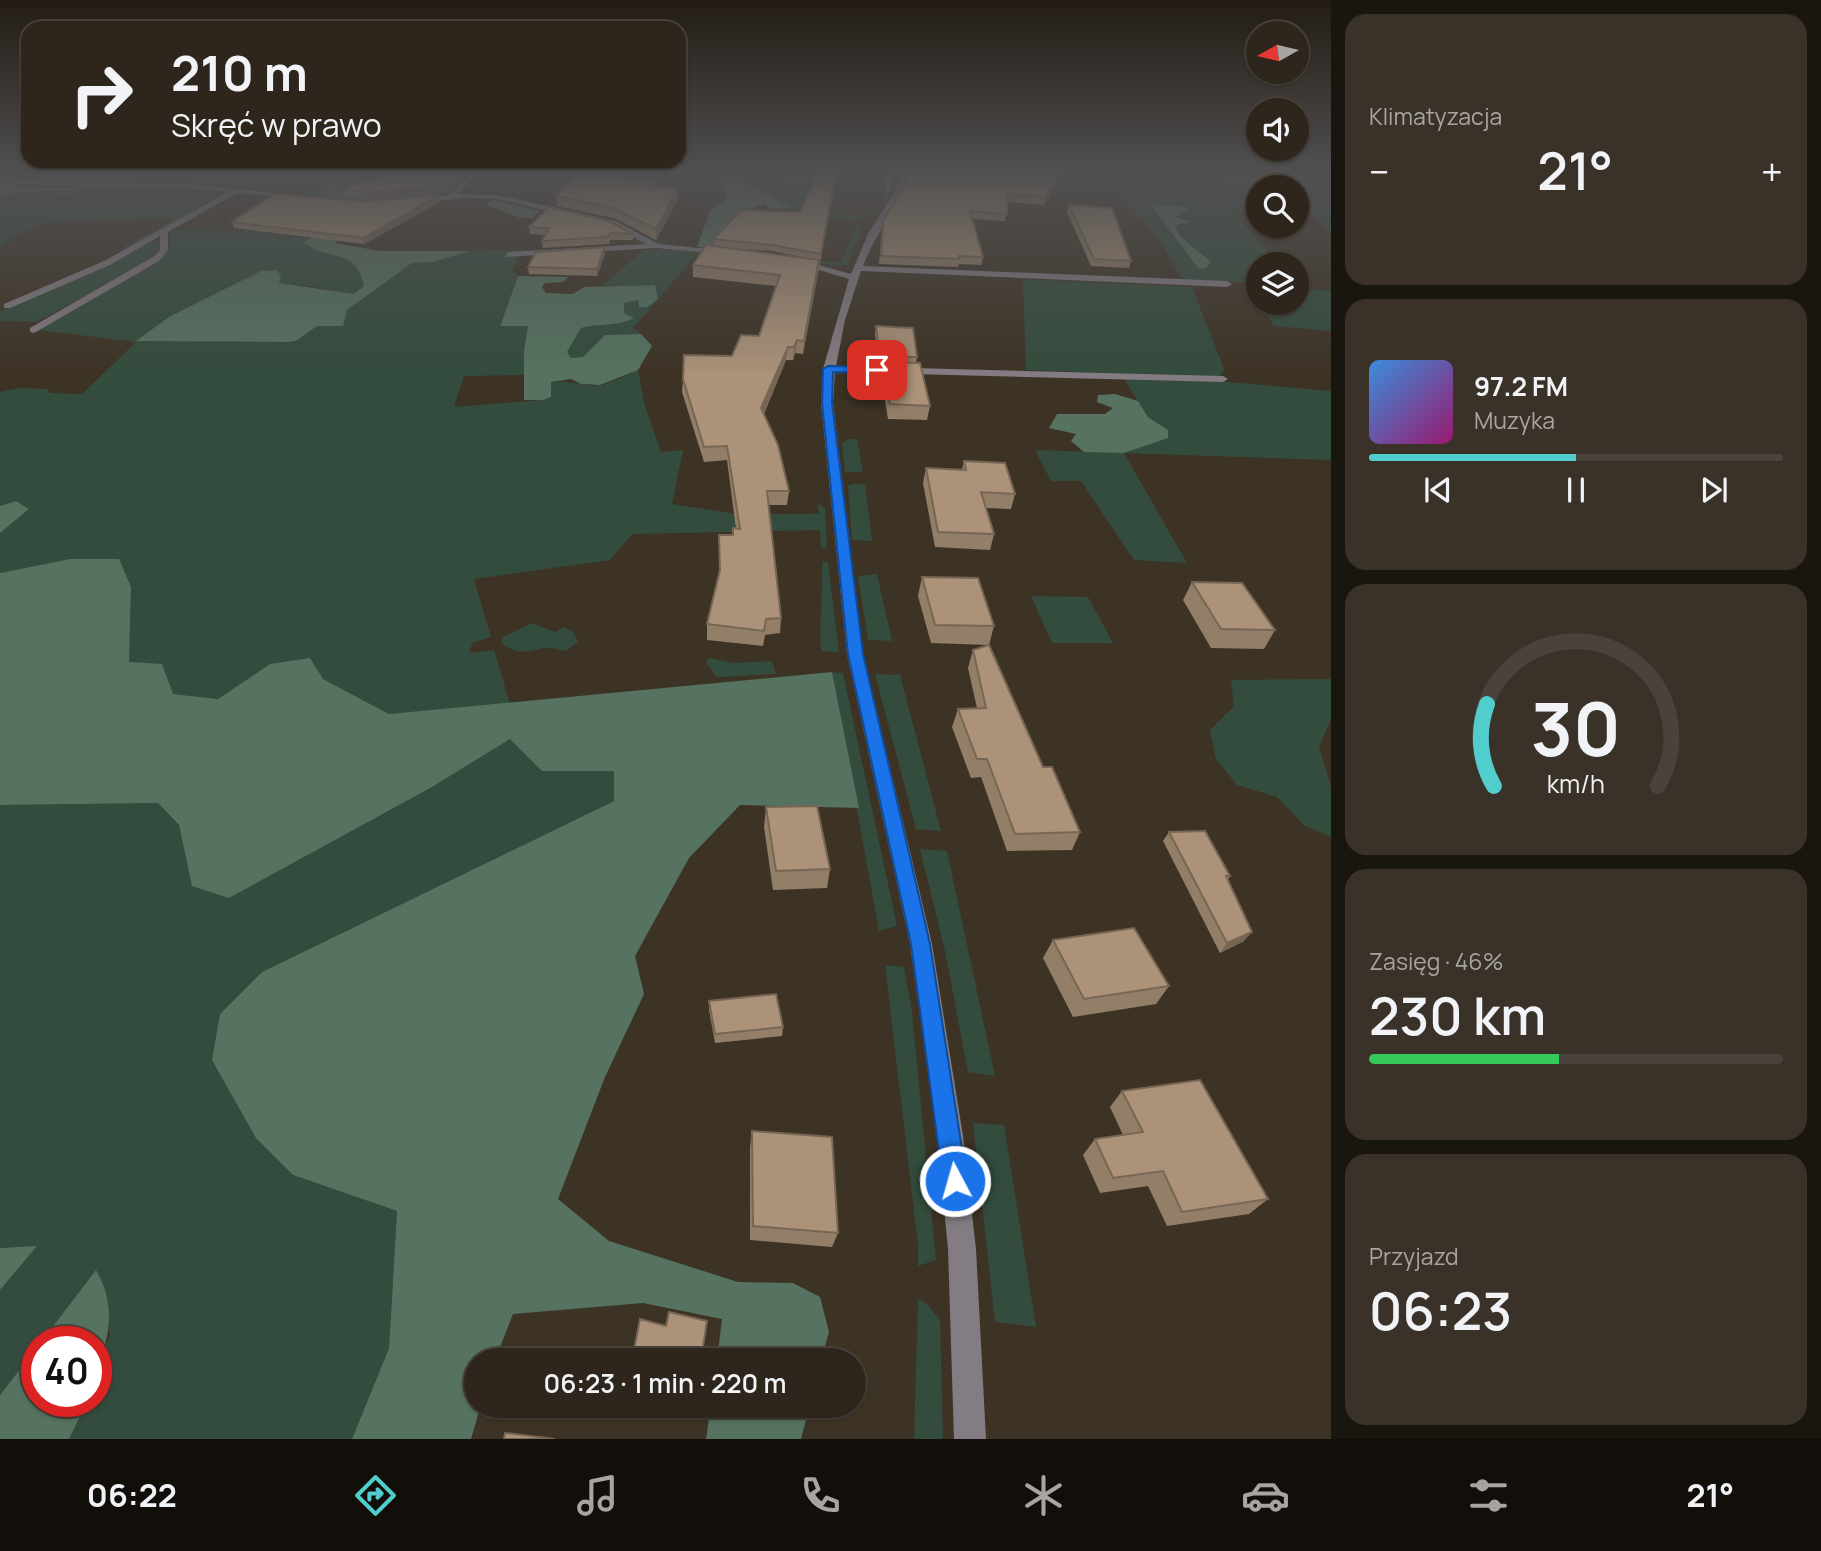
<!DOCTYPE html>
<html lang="pl">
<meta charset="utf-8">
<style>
:root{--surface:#2e261c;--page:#3a3229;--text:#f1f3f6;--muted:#a7a5a3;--line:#49433b;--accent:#52cdcd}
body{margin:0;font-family:Manrope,sans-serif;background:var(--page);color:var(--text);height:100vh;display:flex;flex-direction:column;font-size:26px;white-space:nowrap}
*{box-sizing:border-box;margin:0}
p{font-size:23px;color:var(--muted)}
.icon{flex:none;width:38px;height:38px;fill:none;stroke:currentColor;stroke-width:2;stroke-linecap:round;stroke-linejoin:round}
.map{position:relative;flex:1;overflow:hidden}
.details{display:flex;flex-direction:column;gap:14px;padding:14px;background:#19150f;width:490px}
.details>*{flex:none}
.guide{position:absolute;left:21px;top:21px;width:665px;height:147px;border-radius:21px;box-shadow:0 2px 5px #0004,0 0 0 2px var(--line);background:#2e261c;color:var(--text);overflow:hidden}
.needle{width:46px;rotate:262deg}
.tools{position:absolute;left:1246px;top:21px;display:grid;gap:14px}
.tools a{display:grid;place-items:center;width:63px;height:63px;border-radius:50%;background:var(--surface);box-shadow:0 2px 5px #0004,0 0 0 2px var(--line);font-size:35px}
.speed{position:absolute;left:21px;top:1326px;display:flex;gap:14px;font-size:35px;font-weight:700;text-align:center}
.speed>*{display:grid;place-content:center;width:91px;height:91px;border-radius:50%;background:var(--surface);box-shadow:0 2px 5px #0004,0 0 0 2px var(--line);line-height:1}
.speed .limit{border:10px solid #d22;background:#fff;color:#111}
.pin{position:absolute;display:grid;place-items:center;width:60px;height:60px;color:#fff;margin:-30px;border-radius:14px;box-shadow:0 4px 10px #0006}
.me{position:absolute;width:77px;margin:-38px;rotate:354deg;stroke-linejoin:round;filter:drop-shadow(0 0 5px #0008)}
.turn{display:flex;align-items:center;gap:24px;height:147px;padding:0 35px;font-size:32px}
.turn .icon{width:91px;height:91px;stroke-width:2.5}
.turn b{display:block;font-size:49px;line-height:60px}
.big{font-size:52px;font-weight:600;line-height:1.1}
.details .card{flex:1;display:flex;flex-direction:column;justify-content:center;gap:10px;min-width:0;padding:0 24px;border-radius:21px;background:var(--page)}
.details .dial{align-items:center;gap:0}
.dial svg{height:182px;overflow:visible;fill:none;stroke:var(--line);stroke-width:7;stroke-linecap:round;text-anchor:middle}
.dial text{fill:var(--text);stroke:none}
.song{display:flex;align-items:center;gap:21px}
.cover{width:84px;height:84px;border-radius:10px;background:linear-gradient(135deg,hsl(210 70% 55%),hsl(320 70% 35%))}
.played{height:7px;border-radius:4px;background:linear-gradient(90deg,var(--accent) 50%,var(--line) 50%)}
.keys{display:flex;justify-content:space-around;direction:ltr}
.heat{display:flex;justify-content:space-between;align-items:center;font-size:38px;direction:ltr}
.charge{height:10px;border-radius:5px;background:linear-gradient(90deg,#34c759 46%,var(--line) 0)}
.trip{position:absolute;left:464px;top:1348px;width:402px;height:70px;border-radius:35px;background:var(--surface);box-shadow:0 2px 5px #0004,0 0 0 2px var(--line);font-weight:600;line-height:70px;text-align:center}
.tab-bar{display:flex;height:112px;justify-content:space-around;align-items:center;background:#120f0b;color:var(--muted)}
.tab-bar .icon{width:49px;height:49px}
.tab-bar .on{color:var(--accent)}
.tab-bar b{font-size:32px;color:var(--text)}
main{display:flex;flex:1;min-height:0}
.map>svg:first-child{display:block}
</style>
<main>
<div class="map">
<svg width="1331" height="1439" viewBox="0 0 1331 1439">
<rect width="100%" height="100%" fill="#3d3325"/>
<path fill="#334c3d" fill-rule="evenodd" d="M0,173h348l-33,23c-48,-5 -96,-12 -144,-13 -56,-1 -117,10 -171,-7z
M678,173h64l-1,3 33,17 4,-1 2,-19h71l-32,27 -5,14 55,1 20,-22 -16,23 -12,1 -1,3 -52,-3 -74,-39 -12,5 -44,-2 -3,-3z
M1206,173h63l51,10 7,-1 -12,-9h16v60l-21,-19 -13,-1v-26h-39v24l-27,-1 48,54h-21v18h-74l-24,-41 -45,-53 81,6 -10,-15 25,5 15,-4zM1150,205l40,16 -15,3c8,13 10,21 26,28l-3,16z
M133,186l87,6 -37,26 -57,31 -10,2 60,-33 -137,5 -39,23v-50l24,-4 50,2 16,-6z
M294,197l-28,36 42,5 -4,4c22,21 51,3 60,44l-10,8h-8c-80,-23 -144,-2 -208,47l150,1 8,-1 21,-15h25l5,-16 65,-47 21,-1 37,-11 52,-1 -10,21 6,4 -18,50 28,1 -4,24 2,25 -62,1 -10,31 89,-7 8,-18c21,-3 34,6 50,3 12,-3 26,-10 37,-15l7,36 16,46 22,-2 -11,54 65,10h73l9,-1 -1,-10 7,6 2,38 -6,1 -1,-18 -188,4 -22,26 -136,19 17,58 -17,5 -5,8 2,3 23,-3 16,54 -121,10 -66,-35 -53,-15 -52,35 -46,-5 -43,-32 2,-75 -61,-28 -70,14v-40l29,-24 -13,-8 -16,5v-114l21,-4 26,1 3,4 32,1 54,-52 -97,-12 119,-69 10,-11 3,-20 71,1z
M858,226l4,2 -14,37 -10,1 -90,-14 -87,-8 -11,-3 -12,-12 25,14 177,20z
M160,240l-1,10 -13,13 -109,59 -37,-1v-9l151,-71z
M655,249l58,3 8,4 -24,-2 -64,74 8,6 -36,1 -22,22 -12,1 -4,-6 14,-24c17,-5 37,-1 52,-10l-9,-5v-10l14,-3 16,-15 -52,1 42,-36z
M1023,279l169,8 32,82 -4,8 -194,-7z
M1297,289l34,2v40l-57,-5 -14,-23h37z
M1124,379l104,3 103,9v69l-207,-7 63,110 -53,-3 -53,-79h-30l-16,-31 88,3 45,-23 -20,-13z
M850,439h7l6,33h-18l-3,-29z
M852,484h13l7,57 -20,-1 -4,-54z
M822,561l6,2 11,89 -18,-1c-2,-31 2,-59 1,-90z
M877,574l15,67 -24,-1 -10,-64z
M1031,596l57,1 25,46h-61z
M532,623l23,9 9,-5 9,5 5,10 -12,9c-6,-1 -17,-4 -23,-3 -17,5 -27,6 -42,-5l2,-6z
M709,658l25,5 38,-2 4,13 -55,3 -5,-1 -10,-14z
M832,672l11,1 54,253 -18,5z
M875,674l25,1 41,156 -25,-2z
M1331,679v40l-12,28 12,40v50l-26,-11 -28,-29 -40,-12 -21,-26 -6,-29 24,-24 -3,-26z
M510,738l32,33h72v30l-352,171 -42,42 73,161 104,36 -8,137 -37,91h-283l18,-37h9v-28l14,-39 -14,-64 -55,71h-4v5l-37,48v-105l36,-44 -36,2v-443l158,-2 21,22 13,61 156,-55 84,-44z
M920,849l27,2 48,225 -27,-4 -23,-121z
M885,965l19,2 8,45 24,248 -18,6v-21z
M973,1123l31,2 32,202 -41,-5z
M918,1299l9,5 13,16 3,119h-29z"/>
<path fill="#557360" d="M348,173h12l-24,18c18,15 81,-4 108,4l-72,6 -57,-5z
M734,178l58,30 -22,1 -5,-5 -30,11 -2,11 18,20 -2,5 -52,-4 13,-36 17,-13 -5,-15z
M0,183l29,4 61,1 -16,6 -50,-2 -24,4z
M494,200l46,11 -7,7h-13l-32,-13 -1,-3z
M1150,204l36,3 2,4 -12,6 15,5 -16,3 5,11 31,26 -5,6h-8z
M356,209l-10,26 -11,8 45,8h90l-37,11 -21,1 -65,47 -4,16h-26l-21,15 -8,1 -152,-1 33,-24 92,-46 16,-1 4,6 -2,7 75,11 10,-8c-9,-41 -38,-23 -60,-44z
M518,276l50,1 -5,5 -18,1 -3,4 4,6 27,1 11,-7 71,-2 3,14 -11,8h-8l-1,-7 -14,3v10l10,5c-16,9 -35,5 -53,10l-14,24 4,6 12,-1 22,-22 36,-1 11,12 -14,24 -38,15 -19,-1 -10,-5 -20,3v15l-8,3h-19v-50l4,-24h-28z
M1115,394l23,7 10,16 20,13v8l-44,15 -40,-1 -13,-11 5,-7 -27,-6 8,-14h48l8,-6 -16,-6 1,-7z
M16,501l13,8 -29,24v-27z
M70,559h49l12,28 -2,75 33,2 11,30 45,5 52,-35 40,-6 13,21 66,35 443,-42 27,136 -119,-3 -51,53 -54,98 9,38 -39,83 -47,122 51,42 129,41 55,1 27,14 9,35 -8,28h-104l5,-41 -79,-16 -130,11 -18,46h-19v45h5l-10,34h-119l37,-91 8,-137 -104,-36 -37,-37 -44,-78 8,-46 42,-42 352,-171v-30h-72l-32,-32 -78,48 -203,111 -37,-12 -13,-61 -21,-22 -158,2v-232z
M37,1246l-37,44v-42z
M96,1270c21,36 13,68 0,104v-32h-55z
M37,1347v55h50l-18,37h-69v-44z
M711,1405h99l-9,34h-95z"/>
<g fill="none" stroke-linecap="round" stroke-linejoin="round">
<path fill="#837c82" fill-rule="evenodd" d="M472,173h7l-21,21 39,1 119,26 42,23 70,7 -4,3 -68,-6 -151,9 3,-5 138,-8 -36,-19 -113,-26 -33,-1 -49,5 -4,-2 37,-6z
M901,173h6c-7,32 -32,61 -44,93l364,15 5,3 -5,3 -366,-16 -16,49 -9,46 387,10 5,3 -5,3 -388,-10 -2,31 30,251 69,290 31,192 13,113 10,190h-32l-6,-190 -11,-113 -27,-192 -63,-290 -26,-251 2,-34 26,-90 -56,-17 4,-3 54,15 18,-42 26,-41z
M0,178l58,6h134l157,17 -4,2 -108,-10 -69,39v18l-9,11 -125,72 -4,-1v-4l123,-71 7,-7v-14l-50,29 -100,43h-6v-4l100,-43 124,-69c-76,-8 -152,-2 -228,-10z"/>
</g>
<path fill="#937e68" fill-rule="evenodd" d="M462,173l1,5 -15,14 -81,6 -24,-2 -1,-6 34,-9z
M837,173l-34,181 -8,-1 -2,7h-7l-22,54 25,77 -2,14h-18l12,113 -1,15 -15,2 -2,11 -56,-6v-16l12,-49v-40h14l3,-6 -9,-69 -23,2 -22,-70 1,-13 49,-23 27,-20 17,-50 -83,-9v-12l20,-20 1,-6 86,-27zM731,248l41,3 29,6z
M1061,173l-17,32 -36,-3 -3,19 -32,-2 10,38 -2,8 -22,-1 -1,3 -79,-3 3,-36z
M655,181v7l23,11 -22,41 -42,-22 -57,-12 -1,-10z
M437,196l1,7 -74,41 -130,-16 -2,-6 133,-21z
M1069,205l62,56 -2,7 -38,-2 -24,-54z
M529,227l104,7v6h-23l-1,4 -66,4 -1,-7 4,-6 -16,-1z
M605,247v7l-8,22 -68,-2 -1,-7z
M876,326l41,31 -1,6 14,43 -3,14 -39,-1 -7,-43 1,-11 -3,-1 -4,-30z
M964,461l51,33 -4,15 -25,-1 8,26 -4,16 -55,-3 -12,-64 3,-15 36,2z
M922,577l72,49 -5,19 54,122 37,65 -8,18 -65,1 -26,-74 -10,1 -19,-51 6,-18 19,-1 -9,-40 5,-18 15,-5 -57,-2 -13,-47z
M1192,582l83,48 -11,19 -53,-1 -28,-48z
M766,807l64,62 -3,19 -54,2 -9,-63z
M1169,832l61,44 -2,4 16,61 -24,12 -57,-112z
M1053,940l116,46 -13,18 -83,13 -30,-59z
M709,1001l74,26 -1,9 -67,7 -6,-33z
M1122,1091l146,108 -19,15 -82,12 -19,-40 -48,7 -17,-38 12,-16 28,-4 -13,-28z
M752,1131l86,102 -6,14 -82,-7v-93z"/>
<path fill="#786655" d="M462,173l1,5 -15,14 -81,6 -1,-6z
M896,173h3l-15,30 2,-8z
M1059,173h2l-17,32 2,-8z
M678,189v10l-22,41v-11z
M437,196l1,7 -74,41 -1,-6z
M605,247v7l-8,22v-7z
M819,260l-1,11 -15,83 1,-13z
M797,340l-2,13 -2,7 1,-13z
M788,347l-2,13 -26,62 1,-14z
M1252,932l-8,9 -24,12 7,-10z"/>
<path fill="#ab9279" stroke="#786655" stroke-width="2" d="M387,173h74l-14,13 -81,6 -24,-2 20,-10 14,1z
M818,173h18l-15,81 -49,-9 -58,-6 27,-29 59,2z
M887,173h9l-10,22z
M909,173h150l-13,24 -38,-3 -1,20 -37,-3 13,46 -24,-1 1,3 -79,-3 2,-35 22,-36z
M575,177l80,4 -6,7 29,1 -22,40 -43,-21 -57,-12z
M274,194l91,7 72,-5 -74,42 -131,-16z
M1069,205l43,3 19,53 -37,-2z
M549,207l60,14 24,13 -23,-1 -2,4 -66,4 7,-13 -20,-1z
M706,245l113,15 -15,81 -7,-1 -3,7h-6l-27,61 17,37 11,46h-22l14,127 -15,1 -2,12 -57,-7 13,-54 -1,-35h14v-7l7,1 -13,-83 -23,1 -21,-68 1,-24 48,1 9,-21 18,1 21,-61 -87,-10z
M605,247l-8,22 -69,-2 8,-15z
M876,326l37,2 4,29h-37z
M883,362l37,1 10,43 -40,-2z
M964,461l41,2 10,31 -34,-2 13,42 -56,-2 -12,-64 40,2z
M922,577l56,1 16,48 -59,-1z
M1192,582l50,1 33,47 -54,-1z
M989,645l54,122h9l28,65 -65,2 -28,-75h-10l-19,-50 28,-1 -13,-58z
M817,806l13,63 -54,2 -10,-64z
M1205,831l25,45h-4l26,56 -25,11 -58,-111z
M1134,928l35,58 -85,13 -31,-59z
M776,994l7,33 -68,7 -6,-33z
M1200,1080l68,119 -86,13 -19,-41 -50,7 -18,-39 48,-7 -21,-41z
M752,1131l80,6 6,96 -85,-7z
M669,1312l38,9 -6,39h-69l8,-41 26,7z
M505,1433l50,6h-51z"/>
<linearGradient id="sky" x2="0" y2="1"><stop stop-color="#221c14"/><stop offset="0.46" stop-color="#515051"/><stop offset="1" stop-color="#515051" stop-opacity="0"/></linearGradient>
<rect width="1331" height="374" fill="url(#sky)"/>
<path fill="#1a73e8" stroke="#114b97" stroke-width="2" d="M828,366l49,1 5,3 -5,3 -44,-1 -1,31 31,251 67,290 37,237 -4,8 -8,4 -9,-4 -3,-8 -32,-237 -63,-290 -26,-251 1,-34z"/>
</svg>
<div class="tools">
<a><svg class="needle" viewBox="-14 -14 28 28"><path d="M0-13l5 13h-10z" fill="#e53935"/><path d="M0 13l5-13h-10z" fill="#a7a5a3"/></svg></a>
<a><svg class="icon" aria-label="sound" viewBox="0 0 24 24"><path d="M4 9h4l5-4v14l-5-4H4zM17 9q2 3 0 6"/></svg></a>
<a><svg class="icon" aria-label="search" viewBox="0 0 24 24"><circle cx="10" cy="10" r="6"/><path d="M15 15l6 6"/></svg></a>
<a><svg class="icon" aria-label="layers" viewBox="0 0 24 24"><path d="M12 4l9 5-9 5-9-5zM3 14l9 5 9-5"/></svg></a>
</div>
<div class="speed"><div class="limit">40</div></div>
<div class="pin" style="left:877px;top:370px;background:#d93025"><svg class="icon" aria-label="arrive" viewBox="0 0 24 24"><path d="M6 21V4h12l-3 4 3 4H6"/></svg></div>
<svg class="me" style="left:955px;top:1181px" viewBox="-20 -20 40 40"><circle r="17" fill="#1a73e8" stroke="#fff" stroke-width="3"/><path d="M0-11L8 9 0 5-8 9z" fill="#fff"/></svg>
<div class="trip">06:23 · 1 min · 220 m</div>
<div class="guide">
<div class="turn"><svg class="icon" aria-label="right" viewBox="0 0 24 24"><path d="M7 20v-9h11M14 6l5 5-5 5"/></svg><div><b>210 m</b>Skręć w prawo</div></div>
</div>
</div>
<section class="details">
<div class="card"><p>Klimatyzacja</p>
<div class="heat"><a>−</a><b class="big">21°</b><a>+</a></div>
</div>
<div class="card">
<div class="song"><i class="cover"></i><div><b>97.2 FM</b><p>Muzyka</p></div></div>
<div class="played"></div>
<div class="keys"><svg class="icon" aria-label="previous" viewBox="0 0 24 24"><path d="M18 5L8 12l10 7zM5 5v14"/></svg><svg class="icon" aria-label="pause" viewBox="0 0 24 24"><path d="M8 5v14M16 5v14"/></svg><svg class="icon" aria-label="next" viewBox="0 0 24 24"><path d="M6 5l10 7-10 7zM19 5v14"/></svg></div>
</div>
<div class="card dial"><svg viewBox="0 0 100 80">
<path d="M14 69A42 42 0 1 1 86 69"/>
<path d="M14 69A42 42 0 0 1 11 33" stroke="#52cdcd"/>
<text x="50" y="56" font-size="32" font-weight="700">30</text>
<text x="50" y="72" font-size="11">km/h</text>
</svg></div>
<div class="card"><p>Zasięg · 46%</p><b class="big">230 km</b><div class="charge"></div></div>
<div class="card"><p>Przyjazd</p><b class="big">06:23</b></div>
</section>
</main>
<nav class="tab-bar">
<b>06:22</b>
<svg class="icon on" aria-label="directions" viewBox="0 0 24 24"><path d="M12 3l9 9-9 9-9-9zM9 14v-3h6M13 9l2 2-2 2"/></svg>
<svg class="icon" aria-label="music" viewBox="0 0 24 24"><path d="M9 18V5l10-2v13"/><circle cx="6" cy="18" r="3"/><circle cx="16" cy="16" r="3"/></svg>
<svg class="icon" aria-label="phone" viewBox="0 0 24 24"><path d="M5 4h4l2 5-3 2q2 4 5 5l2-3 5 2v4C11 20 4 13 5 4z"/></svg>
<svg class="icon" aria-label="climate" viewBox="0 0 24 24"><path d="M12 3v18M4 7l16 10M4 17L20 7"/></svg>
<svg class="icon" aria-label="car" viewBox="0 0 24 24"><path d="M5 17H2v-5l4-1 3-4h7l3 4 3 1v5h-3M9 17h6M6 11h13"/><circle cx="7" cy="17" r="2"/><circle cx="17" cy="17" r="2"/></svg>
<svg class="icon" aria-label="filters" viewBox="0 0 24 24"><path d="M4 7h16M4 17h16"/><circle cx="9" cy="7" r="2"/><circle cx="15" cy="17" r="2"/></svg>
<b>21°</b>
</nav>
